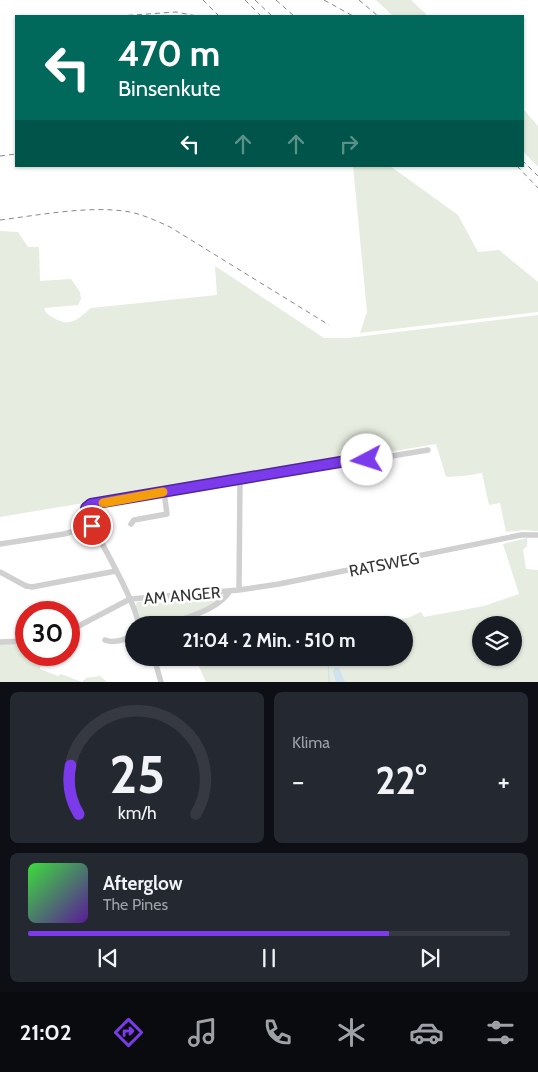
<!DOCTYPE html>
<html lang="de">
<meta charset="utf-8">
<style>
:root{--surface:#171b24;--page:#242831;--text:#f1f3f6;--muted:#9ea1a6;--line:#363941;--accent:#7c3aed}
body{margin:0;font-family:Cabin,sans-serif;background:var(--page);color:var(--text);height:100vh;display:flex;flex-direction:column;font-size:19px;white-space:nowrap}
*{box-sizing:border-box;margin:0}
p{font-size:16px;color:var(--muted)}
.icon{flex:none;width:28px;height:28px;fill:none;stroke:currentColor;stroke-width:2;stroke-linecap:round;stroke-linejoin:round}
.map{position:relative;height:682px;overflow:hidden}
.drawer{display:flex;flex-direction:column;gap:10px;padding:10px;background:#0d0f14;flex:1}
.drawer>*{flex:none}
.hud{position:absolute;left:15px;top:15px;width:509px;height:152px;border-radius:0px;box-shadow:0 1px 4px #0004;background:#00695c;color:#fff;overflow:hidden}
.fabs{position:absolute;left:472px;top:616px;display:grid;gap:10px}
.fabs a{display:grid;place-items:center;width:50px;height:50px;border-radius:50%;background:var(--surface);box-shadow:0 1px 4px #0004;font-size:25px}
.speed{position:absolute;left:15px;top:601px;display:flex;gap:10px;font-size:25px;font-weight:700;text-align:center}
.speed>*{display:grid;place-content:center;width:65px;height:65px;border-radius:50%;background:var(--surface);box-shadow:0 1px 4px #0004;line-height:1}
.speed .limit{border:8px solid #d22;background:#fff;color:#111}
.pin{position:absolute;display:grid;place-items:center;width:42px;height:42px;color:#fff;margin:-21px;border:2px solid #fff;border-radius:50%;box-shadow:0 1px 5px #0007}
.me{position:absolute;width:55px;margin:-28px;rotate:265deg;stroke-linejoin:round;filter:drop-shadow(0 0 4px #0008)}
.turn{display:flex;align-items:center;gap:18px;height:105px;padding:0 20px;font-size:22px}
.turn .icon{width:65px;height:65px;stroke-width:2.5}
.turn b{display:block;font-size:35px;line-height:42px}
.lanes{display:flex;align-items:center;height:48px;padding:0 20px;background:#0003;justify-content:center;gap:25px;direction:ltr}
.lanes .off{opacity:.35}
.big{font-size:38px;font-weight:700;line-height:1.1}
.drawer .tile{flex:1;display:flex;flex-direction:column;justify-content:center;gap:8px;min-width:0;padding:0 18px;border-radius:8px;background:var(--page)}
.drawer .dial{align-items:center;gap:0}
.dial svg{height:130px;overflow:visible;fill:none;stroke:var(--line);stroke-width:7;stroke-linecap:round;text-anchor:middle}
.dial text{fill:var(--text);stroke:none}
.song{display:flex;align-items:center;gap:15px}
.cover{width:60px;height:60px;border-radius:8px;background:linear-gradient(135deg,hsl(120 70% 55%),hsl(270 70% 35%))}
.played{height:5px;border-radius:2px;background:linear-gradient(90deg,var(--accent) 75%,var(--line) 75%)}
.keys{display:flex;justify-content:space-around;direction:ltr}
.heat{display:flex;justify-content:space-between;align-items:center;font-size:28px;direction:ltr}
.drawer .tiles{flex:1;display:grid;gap:10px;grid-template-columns:1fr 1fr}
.tile:last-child{grid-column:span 2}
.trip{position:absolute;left:125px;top:616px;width:288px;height:50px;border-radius:25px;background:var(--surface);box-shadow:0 1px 4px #0004;font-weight:700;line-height:50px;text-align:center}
.tab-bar{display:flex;height:80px;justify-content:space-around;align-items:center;background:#090b0e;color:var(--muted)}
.tab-bar .icon{width:35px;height:35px}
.tab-bar .current{color:var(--accent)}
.tab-bar b{font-size:22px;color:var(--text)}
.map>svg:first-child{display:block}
</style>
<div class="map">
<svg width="538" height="682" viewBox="0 0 538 682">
<rect width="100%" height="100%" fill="#fff"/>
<path fill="#e6ecdf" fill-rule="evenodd" d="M376,0h35l17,16h-35z
M523,109l15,17v41l-15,-16z
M353,166h37l68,49 20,37 21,-2 39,32v30l-178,21 7,-21z
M0,231l18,1 10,15h11l1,34 31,-2 9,13 1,7 -3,6 -34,3 2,5c21,14 26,12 45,-5l126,-13 -2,-29 109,72h24l190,-23v216l-14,-1 -18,2 -6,-29 -11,2 -7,-32 -18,3 -18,1 -10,-33 -436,73z
M527,538v8l-4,4 3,19 12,1v112h-332l-11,-24h17l3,7 18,-7h171v-33h-54v-1l58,-6 13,-6 3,5 60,-11 35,-12 -16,-50zM481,625h33v33h-33z
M225,593l-1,5 -14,8 -47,19h-22l-6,-18 2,-5z
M0,644h26v11h16l-2,14 18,7 3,-2 21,8h-82z
M100,676l7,6h-25l4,-4z"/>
<path fill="#cfe2ee" d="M335,668h4l6,14h-9l-3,-11z"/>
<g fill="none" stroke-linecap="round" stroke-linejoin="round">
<path stroke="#cfe2ee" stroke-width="1" d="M328,659l1,23"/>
<path stroke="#d0d0d0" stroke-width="5.5" d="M131,524l3,-4 33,-6 -3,-22
M0,544l64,-10 28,-8
M0,572l26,14 6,1 84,-16
M239,590l1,-110
M138,625c1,-18 -42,-91 -52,-112l-1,-5 4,-3 263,-45h15l61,-10
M167,625c20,-8 51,-15 63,-34
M69,631l61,-32 109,-9 40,-6 242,-49h17
M105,640c9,4 20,-1 29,-4
M0,642l26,-1
M154,658l7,24"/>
<path stroke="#888" stroke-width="1" stroke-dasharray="5 4" stroke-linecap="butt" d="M203,0l16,16
M245,0l16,16
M255,0l17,16
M276,0l18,16
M324,0l29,16
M359,0l19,16
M119,16l57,-4 21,4
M0,156l16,-2
M522,160l16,16
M517,166l21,22
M0,220c40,-5 91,-15 130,-8 14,3 27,9 40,15l159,98"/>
</g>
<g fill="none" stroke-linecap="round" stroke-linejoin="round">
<g stroke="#51269a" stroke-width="12">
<path id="route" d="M92,526l-6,-13v-5l5,-4 261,-44h15"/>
</g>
<use href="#route" stroke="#7c3aed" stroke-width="9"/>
<path stroke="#f59e0b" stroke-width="9" d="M103,503l60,-11"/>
</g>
<g text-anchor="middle" stroke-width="5" stroke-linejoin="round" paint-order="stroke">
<g font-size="16" fill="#333" stroke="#fff">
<text transform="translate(384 564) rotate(-11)" y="6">RATSWEG</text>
<text transform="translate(182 595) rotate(-5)" y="6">AM ANGER</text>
</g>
</g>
</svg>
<div class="fabs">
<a><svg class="icon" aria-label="layers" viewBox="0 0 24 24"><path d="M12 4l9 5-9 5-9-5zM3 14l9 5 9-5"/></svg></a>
</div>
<div class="speed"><div class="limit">30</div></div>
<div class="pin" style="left:92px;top:526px;background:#d93025"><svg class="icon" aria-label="arrive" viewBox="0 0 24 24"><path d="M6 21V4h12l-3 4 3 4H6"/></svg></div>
<svg class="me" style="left:367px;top:460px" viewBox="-20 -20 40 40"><circle r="19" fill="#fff"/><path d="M0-13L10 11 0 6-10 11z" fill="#7c3aed"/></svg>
<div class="trip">21:04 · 2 Min. · 510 m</div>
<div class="hud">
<div class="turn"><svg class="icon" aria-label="left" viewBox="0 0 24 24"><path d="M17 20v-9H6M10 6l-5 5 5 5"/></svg><div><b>470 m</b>Binsenkute</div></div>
<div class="lanes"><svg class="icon" aria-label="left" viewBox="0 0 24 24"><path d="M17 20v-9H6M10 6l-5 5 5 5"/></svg><svg class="icon off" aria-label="ahead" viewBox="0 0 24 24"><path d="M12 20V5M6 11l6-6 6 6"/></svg><svg class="icon off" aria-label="ahead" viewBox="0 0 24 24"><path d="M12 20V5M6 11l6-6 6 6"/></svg><svg class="icon off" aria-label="right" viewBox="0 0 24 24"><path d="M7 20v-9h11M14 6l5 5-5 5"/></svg></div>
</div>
</div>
<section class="drawer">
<div class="tiles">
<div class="tile dial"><svg viewBox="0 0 100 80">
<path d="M14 69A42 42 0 1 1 86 69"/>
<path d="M14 69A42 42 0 0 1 9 39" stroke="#7c3aed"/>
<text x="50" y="56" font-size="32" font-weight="700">25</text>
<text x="50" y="72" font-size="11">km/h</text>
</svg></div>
<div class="tile"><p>Klima</p>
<div class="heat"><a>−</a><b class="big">22°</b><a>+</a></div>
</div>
<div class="tile">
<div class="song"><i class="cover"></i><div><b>Afterglow</b><p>The Pines</p></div></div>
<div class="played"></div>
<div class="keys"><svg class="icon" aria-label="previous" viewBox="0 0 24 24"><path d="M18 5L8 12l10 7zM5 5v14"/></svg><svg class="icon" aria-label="pause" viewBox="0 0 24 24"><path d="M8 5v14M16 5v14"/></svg><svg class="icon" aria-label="next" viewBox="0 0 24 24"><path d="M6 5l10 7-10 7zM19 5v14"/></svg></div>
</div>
</div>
</section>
<nav class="tab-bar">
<b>21:02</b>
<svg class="icon current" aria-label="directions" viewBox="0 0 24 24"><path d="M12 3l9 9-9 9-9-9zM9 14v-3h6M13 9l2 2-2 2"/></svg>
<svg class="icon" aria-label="music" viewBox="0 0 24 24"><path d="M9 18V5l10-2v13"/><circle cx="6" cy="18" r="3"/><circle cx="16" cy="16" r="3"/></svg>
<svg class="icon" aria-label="phone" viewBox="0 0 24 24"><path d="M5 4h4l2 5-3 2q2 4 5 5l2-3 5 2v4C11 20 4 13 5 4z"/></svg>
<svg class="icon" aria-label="climate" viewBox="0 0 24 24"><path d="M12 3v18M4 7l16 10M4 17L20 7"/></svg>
<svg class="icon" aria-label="car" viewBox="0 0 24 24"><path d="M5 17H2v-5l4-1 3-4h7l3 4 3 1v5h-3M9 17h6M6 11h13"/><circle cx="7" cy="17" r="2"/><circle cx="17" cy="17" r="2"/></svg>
<svg class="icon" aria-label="filters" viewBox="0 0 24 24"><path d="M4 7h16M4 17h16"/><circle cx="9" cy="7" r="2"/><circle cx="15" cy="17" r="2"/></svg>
</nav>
